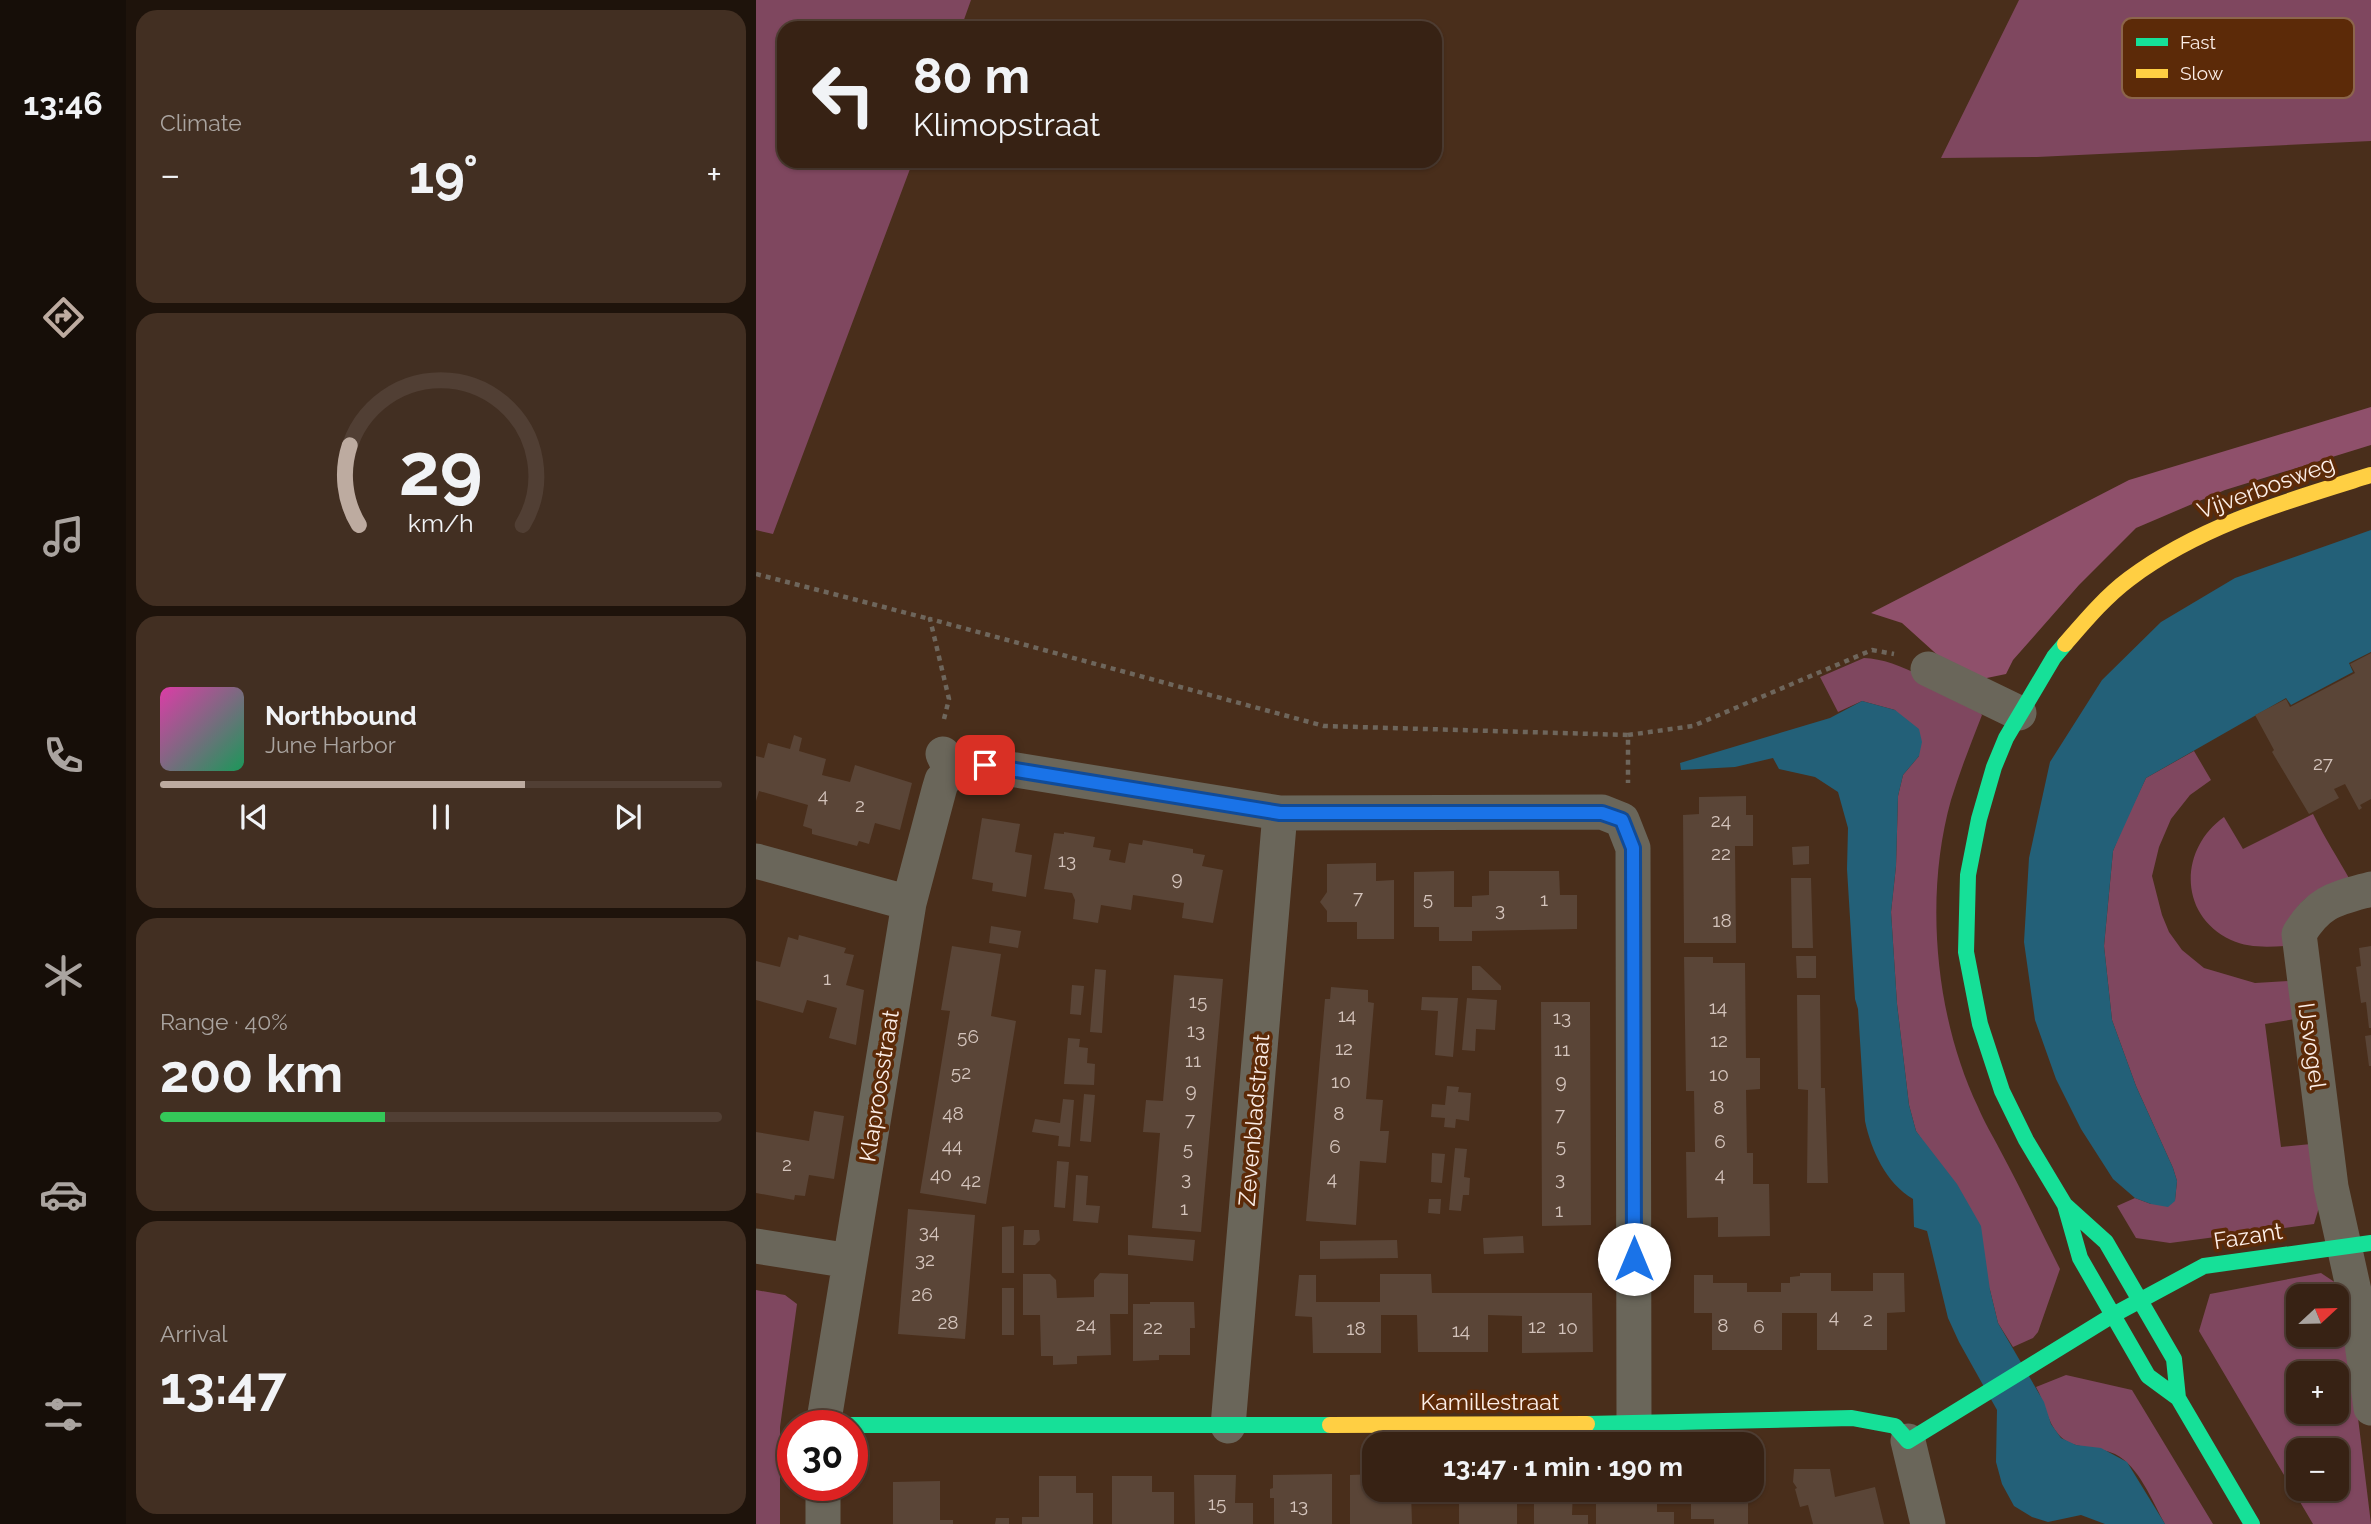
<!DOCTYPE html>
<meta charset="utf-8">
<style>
:root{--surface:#372214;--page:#422f22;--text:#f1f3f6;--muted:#aaa4a0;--line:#513f34;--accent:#bdaba0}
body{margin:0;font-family:Raleway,sans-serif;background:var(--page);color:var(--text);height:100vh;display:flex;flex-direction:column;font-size:26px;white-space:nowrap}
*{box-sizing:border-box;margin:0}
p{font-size:23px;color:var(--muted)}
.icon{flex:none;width:38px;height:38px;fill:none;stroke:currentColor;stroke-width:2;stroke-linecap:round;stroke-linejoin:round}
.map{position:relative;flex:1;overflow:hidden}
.side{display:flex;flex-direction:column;gap:10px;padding:10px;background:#1e130b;width:630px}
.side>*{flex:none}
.hud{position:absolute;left:21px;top:21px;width:665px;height:147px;border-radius:21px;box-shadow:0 2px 5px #0004,0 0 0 2px var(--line);background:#372214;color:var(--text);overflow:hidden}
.needle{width:46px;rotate:68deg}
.buttons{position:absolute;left:1530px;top:1284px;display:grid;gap:14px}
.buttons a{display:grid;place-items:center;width:63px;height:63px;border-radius:14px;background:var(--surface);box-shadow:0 2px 5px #0004,0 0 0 2px var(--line);font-size:35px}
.speed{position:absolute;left:21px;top:1410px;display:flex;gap:14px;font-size:35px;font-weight:700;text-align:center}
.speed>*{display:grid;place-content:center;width:91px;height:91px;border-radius:50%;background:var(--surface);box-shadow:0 2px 5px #0004,0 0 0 2px var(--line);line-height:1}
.speed .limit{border:10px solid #d22;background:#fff;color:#111}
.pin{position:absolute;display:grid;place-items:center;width:60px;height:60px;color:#fff;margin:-30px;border-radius:14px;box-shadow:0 4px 10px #0006}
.me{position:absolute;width:77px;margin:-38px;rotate:0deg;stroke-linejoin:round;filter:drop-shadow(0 0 5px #0008)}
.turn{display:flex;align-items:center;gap:24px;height:147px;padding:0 21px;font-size:32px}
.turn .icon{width:91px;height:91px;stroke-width:2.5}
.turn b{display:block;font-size:49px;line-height:60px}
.big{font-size:52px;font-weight:700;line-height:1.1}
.side .tile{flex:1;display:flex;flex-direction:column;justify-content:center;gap:10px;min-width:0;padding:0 24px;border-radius:21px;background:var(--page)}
.side .dial{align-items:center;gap:0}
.dial svg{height:182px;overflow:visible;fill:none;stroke:var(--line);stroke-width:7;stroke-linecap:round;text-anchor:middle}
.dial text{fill:var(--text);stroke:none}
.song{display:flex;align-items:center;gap:21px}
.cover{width:84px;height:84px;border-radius:10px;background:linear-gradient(135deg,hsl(320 70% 55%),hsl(150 70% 35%))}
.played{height:7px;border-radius:4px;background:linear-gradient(90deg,var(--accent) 65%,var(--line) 65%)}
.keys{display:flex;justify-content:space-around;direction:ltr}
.heat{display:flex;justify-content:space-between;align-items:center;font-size:38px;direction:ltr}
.charge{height:10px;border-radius:5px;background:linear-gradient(90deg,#34c759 40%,var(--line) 0)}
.trip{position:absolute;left:606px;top:1432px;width:402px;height:70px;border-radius:21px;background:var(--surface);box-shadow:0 2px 5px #0004,0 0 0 2px var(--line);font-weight:700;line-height:70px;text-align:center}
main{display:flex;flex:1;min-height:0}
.dock{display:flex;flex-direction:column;width:126px;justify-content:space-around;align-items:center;background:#160e08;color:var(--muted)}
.dock .icon{width:49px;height:49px}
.dock .active{color:var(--accent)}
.dock b{font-size:32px;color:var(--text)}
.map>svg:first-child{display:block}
</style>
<main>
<nav class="dock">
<b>13:46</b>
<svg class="icon active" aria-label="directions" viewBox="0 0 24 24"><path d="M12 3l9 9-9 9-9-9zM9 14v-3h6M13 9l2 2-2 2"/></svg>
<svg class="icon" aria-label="music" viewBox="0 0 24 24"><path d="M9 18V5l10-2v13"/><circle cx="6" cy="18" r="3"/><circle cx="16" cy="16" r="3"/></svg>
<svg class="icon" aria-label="phone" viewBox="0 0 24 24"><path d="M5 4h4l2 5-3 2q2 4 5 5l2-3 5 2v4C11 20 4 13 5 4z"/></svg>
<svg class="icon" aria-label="climate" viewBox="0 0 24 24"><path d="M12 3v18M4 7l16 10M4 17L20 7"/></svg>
<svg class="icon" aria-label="car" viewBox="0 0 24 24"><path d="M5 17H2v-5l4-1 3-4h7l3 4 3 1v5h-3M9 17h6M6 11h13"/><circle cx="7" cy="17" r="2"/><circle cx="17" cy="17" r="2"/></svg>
<svg class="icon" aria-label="filters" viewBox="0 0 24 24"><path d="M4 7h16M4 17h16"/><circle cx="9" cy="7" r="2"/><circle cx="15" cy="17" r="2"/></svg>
</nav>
<section class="side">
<div class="tile"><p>Climate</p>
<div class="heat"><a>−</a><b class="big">19°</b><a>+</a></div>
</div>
<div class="tile dial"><svg viewBox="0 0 100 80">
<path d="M14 69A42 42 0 1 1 86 69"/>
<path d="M14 69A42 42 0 0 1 10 34" stroke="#bdaba0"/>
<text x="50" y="56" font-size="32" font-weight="700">29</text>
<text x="50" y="72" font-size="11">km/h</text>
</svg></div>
<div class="tile">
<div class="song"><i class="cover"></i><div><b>Northbound</b><p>June Harbor</p></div></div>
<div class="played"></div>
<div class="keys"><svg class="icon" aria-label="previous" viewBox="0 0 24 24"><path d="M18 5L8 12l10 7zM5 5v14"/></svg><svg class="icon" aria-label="pause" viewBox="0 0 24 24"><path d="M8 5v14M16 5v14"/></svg><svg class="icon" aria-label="next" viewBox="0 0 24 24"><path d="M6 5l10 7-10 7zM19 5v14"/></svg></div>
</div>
<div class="tile"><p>Range · 40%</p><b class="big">200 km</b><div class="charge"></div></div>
<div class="tile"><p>Arrival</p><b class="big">13:47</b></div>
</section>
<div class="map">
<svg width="1615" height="1524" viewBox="0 0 1615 1524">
<rect width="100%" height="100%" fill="#492e1b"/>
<path fill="#7f475f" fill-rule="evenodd" d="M0,0h215l-10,28h-177v133h129l-140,373 -17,-4z
M1263,0h352v141l-334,16 -96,1z
M1108,658c36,1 80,31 111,48l7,9c-11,28 -22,56 -31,85 -27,96 -16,217 27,307 6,15 15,29 22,43 21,39 40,79 60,119l-22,63 -5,6 -20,9 -15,-24 -8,-33 -59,-137 -15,-22 -7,-26 -12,-101 -6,-92 5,-46 2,-70 5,-21 16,-19 -24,-46 -33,-9 -24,11 -18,-35z
M1438,751l17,29 -21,15 -19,24 -12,28 -7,29 10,39 7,17 13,18 22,18 51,15 34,-2 6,38 -30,5 16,123 30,-3 9,60 -6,20 -144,19 -34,-5 -19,-32 18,-8 16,6 24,-4 2,-19 -4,-13 -37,-82 -24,-66 -8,-74 9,-95 10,-25 23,-48z
M1557,814c11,23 25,44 37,66 -43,14 -58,18 -65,66 -18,1 -37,2 -54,-6 -53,-25 -52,-91 -7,-123l19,32z
M1565,1273l21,14 29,237h-58l-114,-193 11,-37zM1542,1297h38v38h-38zM1542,1374h38v38h-38zM1542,1451h38v38h-38z
M0,1290l29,5 12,9 -17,123v97h-24z
M1310,1375l66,15 81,134h-48c-13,-23 -26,-58 -50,-70 -17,-8 -43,-4 -56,-19 -12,-13 -14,-32 -23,-48z"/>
<path fill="#8f506b" d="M1615,407v38l-146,45 -89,38 -57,57 -66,75 -7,14 -24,5 -39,-19 -41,-37 -31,-10 258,-133z"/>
<path fill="#236078" d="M1615,530v122l-22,11 4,9 -62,33 -5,-7 -140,80 -33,73 -9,95 8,74 24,66 37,82 4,13 -2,20 -7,6 -17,-3 -16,-6 -22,-19 -32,-50 -25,-50 -21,-59 -11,-78 5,-84 21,-96 52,-82 59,-58 74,-44z
M1106,701l33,9 24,19 3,13 -3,14 -16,19 -5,21 -2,70 -5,46 6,92 12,101 7,26 41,53 24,42 9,64 8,33 46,79 7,22 10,14 15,7 25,3 26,14 38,62h-60l-24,-9 -33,7 -16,-5 -18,-11 -12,-22 -6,-22 1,-52 -38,-68 -11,-24 -21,-87 -13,-4 -1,-28c-27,-16 -42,-49 -48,-78l-7,-112 -3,-10 -8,-130 1,-41 -10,-36 -23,-15 -36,-8 -6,-11 -38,9 -54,3 -1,-7 150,-45z"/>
<path fill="#5a4537" d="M1615,653v146l-11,6 2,3 -3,2 -14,-26 -11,5 5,9 -30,16 -37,-62 2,-2 -19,-35 31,-16 4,8 65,-34 -5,-9z
M38,735l8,3 -3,13 27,8 -4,16 28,7 5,-17 57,18 -12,47 -25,-7 -6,21 -10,-3 -2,5 -45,-12v-5l-9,-3 5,-21 -49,-14 -3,10v-45l8,2 4,-15 22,6z
M990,796v19h7v31h-18l1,97h-52l-1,-128 16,-1v-17z
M226,818l38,6 -5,28 17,3 -6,42 -34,-6 1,-8 -21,-4z
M308,832l31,5 -2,10 18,3 -2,10 16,3 4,-20 13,2 1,-5 50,9v4l12,2 -3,11 21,4 -10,53 -31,-5 2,-15 -51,-8 -2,15 -30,-5 -3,18 -25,-4 2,-19 -3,-7 -28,-4 10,-56 10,1z
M1053,846v18l-16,1 -1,-18z
M620,863v18l18,-1v59h-37v-17h-30v-11l-7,-9 7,-10v-28z
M698,871v36h18v-11l17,-1v-24h70l1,24h17v34l-105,2v10h-33v-14h-25v-55z
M1035,878h20l2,70h-21z
M235,926l30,5 -3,17 -29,-5z
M43,935l47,13 -2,5 10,2 -8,30 18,5 -8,55 -27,-7 8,-30 -30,-8 -4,13 -47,-13v-39l24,6 8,-30 10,3z
M196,946l49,8 -10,62 25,5 -30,183 -66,-11 30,-182 -9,-1z
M1615,946v82h-2l-3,-26 -5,1 -5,-36 5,-1 -2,-18z
M1040,956h20v22h-19z
M928,957h29v6h32l1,95h14v31l-14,1 1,63h6v31h16l1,52 -52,1v-20l-31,1 -1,-66h9l-1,-61h-8z
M716,966h8l21,20v4h-29z
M339,969l11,1 -4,63 -12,-1z
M418,975l49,4 -22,253 -49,-4 8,-95 -17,-1 3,-32 17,1z
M316,985l12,1 -3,29 -11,-1z
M575,987l37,3v12l6,1 -8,96 17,1 -3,31h9l-3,32 -26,-2 -4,64 -50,-4 19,-222h5z
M1041,995h23l1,93h4l3,95h-21l1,-93 -10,-1z
M666,997l36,1 -5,59 -18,-2 3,-44 -17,-1z
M711,998l30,2 -2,30 -19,-1 -1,22 -13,-1z
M785,1002h49l1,223 -49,1z
M1615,1035v31h-2l-4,-30z
M312,1038l12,1 -1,8 9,1 -1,15 8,1 -1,21 -30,-1z
M691,1086l12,1 -1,5 13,1 -2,28 -13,-2 -1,9 -11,-1 1,-9 -14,-1 1,-13 13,1z
M328,1094l11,1 -4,47 -11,-1z
M307,1099l11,1 -4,47 -12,-1 1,-10 -27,-4 3,-13 25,4z
M58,1111l30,5 -10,63 -25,-4 -4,21 -10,-1 -1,5 -38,-7v-61l53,9z
M699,1148l12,1 -3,28 6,1 -1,17h-6l-2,16 -12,-1z
M676,1153l13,1 -3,29 -11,-1z
M301,1161l12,1 -4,46 -11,-1z
M320,1175l12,1 -2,29 14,1 -2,17 -25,-2z
M673,1199h12l-1,15 -12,-1z
M152,1209l67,6 -10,124 -67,-5z
M258,1226v47h-12v-46z
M268,1230h15l1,10 -5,5h-12z
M372,1235l67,5 -2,21 -65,-6z
M767,1236l1,17 -40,1 -1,-16z
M641,1240l1,18 -78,1v-18z
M344,1273l28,1v40h-18l1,41 -34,1v8l-24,1v-9h-12l-1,-41h-17v-41h27l6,6 1,18 37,-1v-17z
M1044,1273h31v18h42v-18h31l1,39 -18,1v37h-70v-37h-35v37h-70v-37h-18v-38h19v8h34v9h34v-9h9v-6l10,-1z
M624,1274h51l1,19h160l1,59 -71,1v-37l-34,-1v37h-70l-1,-37h-36v38h-68l-1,-36 -17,-1 4,-41h17v27h64z
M246,1288h12v47h-12z
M394,1302h44l1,26h-5v27h-31v5l-26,1v-57h17z
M1038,1469h36l5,28 40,-10 9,37h-71l-5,-19 -8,2 -5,-18 2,-1 -4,-6z
M576,1474v50h-58v-26h-4v-9l3,-1v-13z
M618,1474v15l37,2 1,33h-62v-49z
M438,1475h42l-1,28h18v21h-58z
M283,1476h37v17h17v31h-71v-7h17z
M356,1476h40v16h22v32h-62z
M184,1481v39h13v4h-60v-42z
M703,1489l58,1v34h-58z
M778,1489h39l-1,26h16v9h-54z
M857,1489h44v23h17v12h-78v-32l17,-1z
M935,1489h41v3h16v32h-34v-5h-23z
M240,1518h13v6h-14z"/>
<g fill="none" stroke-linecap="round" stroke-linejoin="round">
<path stroke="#6e665c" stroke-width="4.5" stroke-dasharray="5 5" stroke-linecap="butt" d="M0,574l174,45
M188,719l5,-20 -19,-80 394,107 304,9v48
M872,735l65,-9 179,-76 22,4"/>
<path stroke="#6a665a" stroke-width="35" d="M1172,669l91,44
M196,773l18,-9 15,1 295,48 322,-1 20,8 11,28 1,576
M0,861l153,42
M1615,889c-36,10 -52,12 -72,45l32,253 25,113 15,108
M0,1246l94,15
M67,1426l86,-523 30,-113 3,-10 10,-7 -9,-19
M472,1426l52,-613
M1152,1441l20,83
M67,1486v38"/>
<path stroke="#16e098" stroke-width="16" d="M1309,644l-11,13 -48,81 -12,29 -15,52 -11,56 -2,77 14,72 22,67 24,49 39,65 15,53 68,118 30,22 74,126
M1309,1205l41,37 68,117 4,39
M831,1424l265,-6 43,8 13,15 205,-126 91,-49 167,-23
M67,1425h507"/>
<path stroke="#ffcf43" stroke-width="16" d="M1309,644c20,-23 40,-47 64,-65 72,-54 158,-78 242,-104
M574,1425l257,-1"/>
</g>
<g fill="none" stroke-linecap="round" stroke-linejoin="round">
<g stroke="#114b97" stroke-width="18">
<path id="route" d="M229,765l295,48h322l20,7 11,28 1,411"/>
</g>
<use href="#route" stroke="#1a73e8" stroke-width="12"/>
</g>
<g text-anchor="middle" stroke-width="7" stroke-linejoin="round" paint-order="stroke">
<g font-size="19" fill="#d4c4bc">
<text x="1567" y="770">27</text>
<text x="67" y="802">4</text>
<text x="104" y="812">2</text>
<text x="965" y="827">24</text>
<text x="965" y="860">22</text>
<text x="311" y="867">13</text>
<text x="421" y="885">9</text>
<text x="602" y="904">7</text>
<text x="672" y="905">5</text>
<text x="788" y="906">1</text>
<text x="744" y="916">3</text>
<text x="966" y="927">18</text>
<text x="71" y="985">1</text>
<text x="442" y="1008">15</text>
<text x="962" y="1014">14</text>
<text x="591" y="1022">14</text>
<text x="806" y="1024">13</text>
<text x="440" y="1037">13</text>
<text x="212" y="1043">56</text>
<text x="963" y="1047">12</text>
<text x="588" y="1055">12</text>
<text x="806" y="1056">11</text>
<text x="437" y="1067">11</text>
<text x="205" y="1079">52</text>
<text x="963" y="1081">10</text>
<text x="585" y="1088">10</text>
<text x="805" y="1088">9</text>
<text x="435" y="1097">9</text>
<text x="963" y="1114">8</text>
<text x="197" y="1120">48</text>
<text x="583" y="1120">8</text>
<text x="804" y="1121">7</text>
<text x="434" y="1126">7</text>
<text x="964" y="1148">6</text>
<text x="196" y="1152">44</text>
<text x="805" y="1152">5</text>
<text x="579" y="1153">6</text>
<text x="432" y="1155">5</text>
<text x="31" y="1171">2</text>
<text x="185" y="1181">40</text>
<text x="964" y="1181">4</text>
<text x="430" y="1185">3</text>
<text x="576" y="1185">4</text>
<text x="804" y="1185">3</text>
<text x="215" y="1187">42</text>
<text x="428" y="1215">1</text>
<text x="803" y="1217">1</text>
<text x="173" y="1238">34</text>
<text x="169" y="1266">32</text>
<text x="166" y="1301">26</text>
<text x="1078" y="1323">4</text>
<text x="1112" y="1326">2</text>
<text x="192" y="1329">28</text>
<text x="330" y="1331">24</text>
<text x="967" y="1332">8</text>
<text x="781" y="1333">12</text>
<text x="1003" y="1333">6</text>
<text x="397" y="1334">22</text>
<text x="812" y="1334">10</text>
<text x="600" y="1335">18</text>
<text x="705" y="1337">14</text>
<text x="461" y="1510">15</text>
<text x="543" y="1512">13</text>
</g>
<g font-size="23" fill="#fceee8" stroke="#5c2a08">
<text transform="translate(1510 487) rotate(-20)" y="8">Vijverbosweg</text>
<text transform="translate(1556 1046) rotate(82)" y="8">IJsvogel</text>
<text transform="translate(123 1086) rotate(-81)" y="8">Klaproosstraat</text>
<text transform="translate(498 1120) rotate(-85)" y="8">Zevenbladstraat</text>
<text transform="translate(1492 1236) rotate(-9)" y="8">Fazant</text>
<text x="734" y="1410">Kamillestraat</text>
</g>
</g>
<rect x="1366" y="18" width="232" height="80" rx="10" fill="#5c2a08" stroke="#8c654b" stroke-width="2"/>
<rect x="1380" y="38" width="32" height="8" fill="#16e098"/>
<rect x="1380" y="69" width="32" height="9" fill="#ffcf43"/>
<g font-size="19" fill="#fceee8">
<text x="1424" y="49">Fast</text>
<text x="1424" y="80">Slow</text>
</g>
</svg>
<div class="buttons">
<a><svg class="needle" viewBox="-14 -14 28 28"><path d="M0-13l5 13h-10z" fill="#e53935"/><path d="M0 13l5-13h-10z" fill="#aaa4a0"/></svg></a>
<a>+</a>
<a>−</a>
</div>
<div class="speed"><div class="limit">30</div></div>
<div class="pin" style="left:229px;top:765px;background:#d93025"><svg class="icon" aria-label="arrive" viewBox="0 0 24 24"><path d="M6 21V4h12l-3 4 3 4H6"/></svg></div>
<svg class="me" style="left:878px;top:1259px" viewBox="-20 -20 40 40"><circle r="19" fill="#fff"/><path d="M0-13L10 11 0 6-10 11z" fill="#1a73e8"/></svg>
<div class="trip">13:47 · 1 min · 190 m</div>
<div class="hud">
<div class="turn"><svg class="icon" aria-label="left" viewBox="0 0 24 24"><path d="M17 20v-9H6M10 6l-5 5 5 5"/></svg><div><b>80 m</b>Klimopstraat</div></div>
</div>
</div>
</main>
